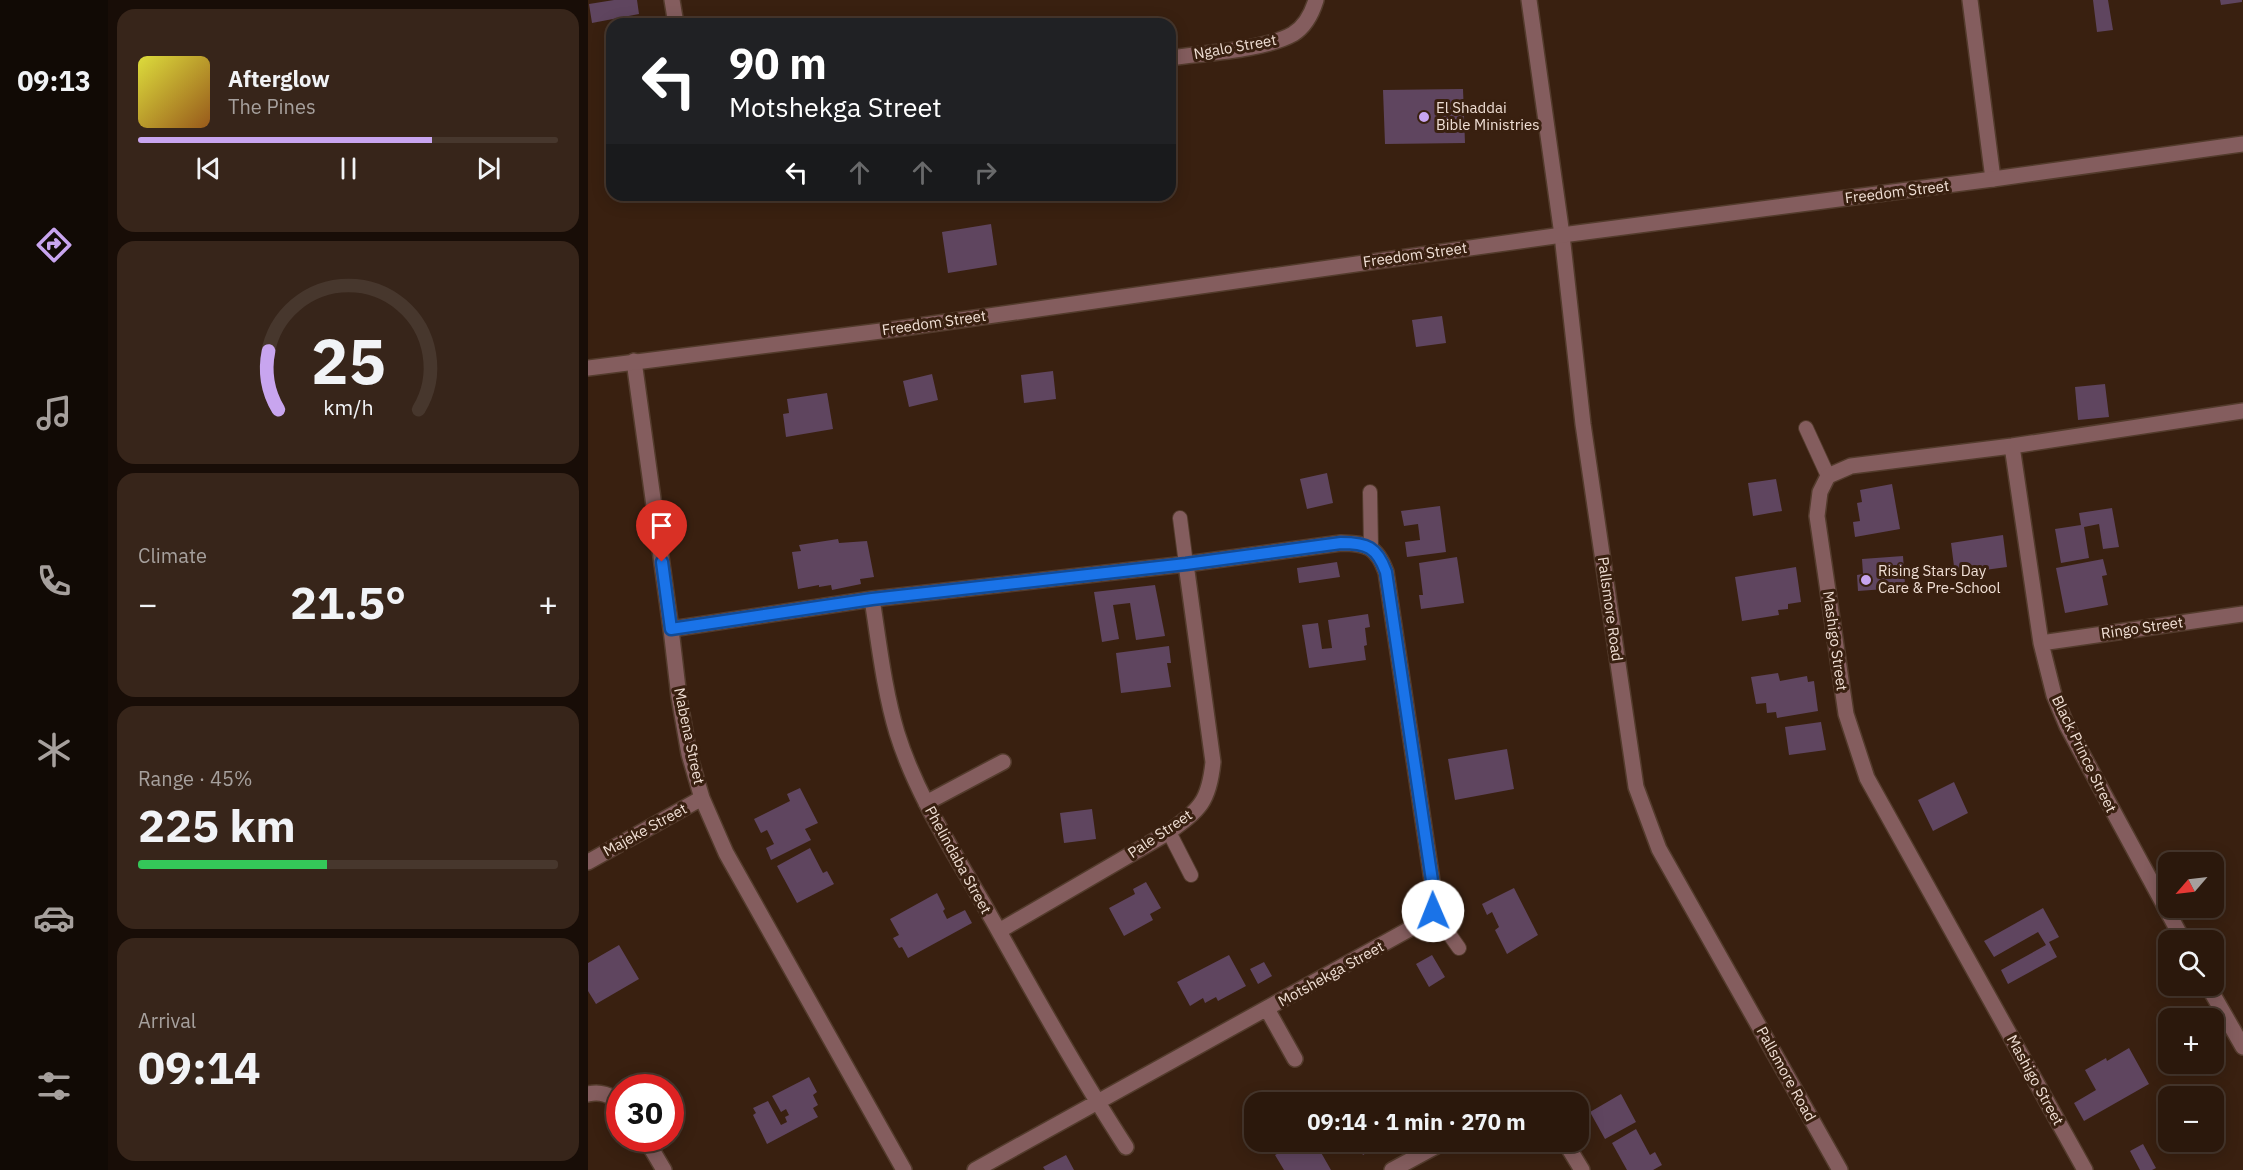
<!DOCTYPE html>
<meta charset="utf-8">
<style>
:root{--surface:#2b180c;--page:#37251a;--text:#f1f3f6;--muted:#a6a09d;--line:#47372d;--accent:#c8a5ef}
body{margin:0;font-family:"IBM Plex Sans",sans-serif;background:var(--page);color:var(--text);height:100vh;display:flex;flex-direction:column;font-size:22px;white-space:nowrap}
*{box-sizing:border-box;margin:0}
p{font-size:20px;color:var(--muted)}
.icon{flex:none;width:33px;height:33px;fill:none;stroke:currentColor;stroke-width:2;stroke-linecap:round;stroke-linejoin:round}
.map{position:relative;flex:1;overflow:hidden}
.details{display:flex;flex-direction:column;gap:9px;padding:9px;background:#180d07;width:480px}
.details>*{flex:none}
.hud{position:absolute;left:18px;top:18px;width:570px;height:183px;border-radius:18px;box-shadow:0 3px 15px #0003,0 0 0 2px var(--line);background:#202124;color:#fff;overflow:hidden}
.needle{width:39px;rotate:242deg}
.buttons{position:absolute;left:1570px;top:852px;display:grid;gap:12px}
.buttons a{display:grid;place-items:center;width:66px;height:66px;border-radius:12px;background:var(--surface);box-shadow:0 3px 15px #0003,0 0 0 2px var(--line);font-size:30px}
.speed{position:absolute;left:18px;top:1074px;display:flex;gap:12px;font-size:30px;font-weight:700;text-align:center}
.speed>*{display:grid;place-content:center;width:78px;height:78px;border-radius:50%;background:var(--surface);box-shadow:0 3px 15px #0003,0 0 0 2px var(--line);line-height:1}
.speed .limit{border:9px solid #d22;background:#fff;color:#111}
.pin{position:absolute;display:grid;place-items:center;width:51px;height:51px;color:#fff;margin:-62px -26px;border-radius:50% 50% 50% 0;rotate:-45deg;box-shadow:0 0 6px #0007}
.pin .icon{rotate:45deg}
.me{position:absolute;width:66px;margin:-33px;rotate:359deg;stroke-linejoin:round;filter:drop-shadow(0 0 4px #0008)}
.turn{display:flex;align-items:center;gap:21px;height:126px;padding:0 24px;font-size:27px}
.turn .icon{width:78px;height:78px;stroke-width:2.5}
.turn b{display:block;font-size:42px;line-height:51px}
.lanes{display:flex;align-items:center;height:57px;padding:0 24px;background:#0003;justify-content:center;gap:30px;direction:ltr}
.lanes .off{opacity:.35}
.big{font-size:45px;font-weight:700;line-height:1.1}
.details .widget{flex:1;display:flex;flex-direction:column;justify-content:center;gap:9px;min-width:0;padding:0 21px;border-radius:18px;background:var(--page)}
.details .dial{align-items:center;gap:0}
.dial svg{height:156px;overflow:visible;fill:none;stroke:var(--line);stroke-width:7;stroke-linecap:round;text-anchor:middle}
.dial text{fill:var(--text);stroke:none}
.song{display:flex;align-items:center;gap:18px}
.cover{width:72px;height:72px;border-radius:9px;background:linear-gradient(135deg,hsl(60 70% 55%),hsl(30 70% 35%))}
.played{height:6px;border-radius:3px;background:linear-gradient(90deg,var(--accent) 70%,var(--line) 70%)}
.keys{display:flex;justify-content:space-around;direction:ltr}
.heat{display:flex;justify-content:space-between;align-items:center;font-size:33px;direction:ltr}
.charge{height:9px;border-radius:4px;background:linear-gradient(90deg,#34c759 45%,var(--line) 0)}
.trip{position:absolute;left:656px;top:1092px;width:345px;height:60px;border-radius:18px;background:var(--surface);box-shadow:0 3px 15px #0003,0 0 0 2px var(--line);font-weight:700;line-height:60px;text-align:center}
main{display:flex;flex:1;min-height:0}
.menu{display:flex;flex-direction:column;width:108px;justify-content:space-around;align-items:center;background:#110a05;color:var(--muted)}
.menu .icon{width:42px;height:42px}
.menu .on{color:var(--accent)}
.menu b{font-size:27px;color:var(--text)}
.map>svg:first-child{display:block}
</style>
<main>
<nav class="menu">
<b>09:13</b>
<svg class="icon on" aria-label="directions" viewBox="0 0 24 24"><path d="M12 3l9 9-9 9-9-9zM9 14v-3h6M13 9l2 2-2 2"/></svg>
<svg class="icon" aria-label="music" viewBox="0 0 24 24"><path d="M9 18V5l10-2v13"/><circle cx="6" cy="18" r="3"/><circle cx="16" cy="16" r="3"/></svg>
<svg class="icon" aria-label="phone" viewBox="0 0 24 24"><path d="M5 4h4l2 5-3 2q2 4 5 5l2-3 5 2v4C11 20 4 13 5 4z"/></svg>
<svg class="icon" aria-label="climate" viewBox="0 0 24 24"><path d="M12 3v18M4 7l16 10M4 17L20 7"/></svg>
<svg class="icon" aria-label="car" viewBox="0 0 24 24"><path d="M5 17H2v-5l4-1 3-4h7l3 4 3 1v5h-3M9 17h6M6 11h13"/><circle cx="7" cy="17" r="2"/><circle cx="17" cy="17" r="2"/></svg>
<svg class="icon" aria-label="filters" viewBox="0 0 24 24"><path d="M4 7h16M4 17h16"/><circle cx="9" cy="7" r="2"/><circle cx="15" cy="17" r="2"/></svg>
</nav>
<section class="details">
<div class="widget">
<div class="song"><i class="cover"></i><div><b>Afterglow</b><p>The Pines</p></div></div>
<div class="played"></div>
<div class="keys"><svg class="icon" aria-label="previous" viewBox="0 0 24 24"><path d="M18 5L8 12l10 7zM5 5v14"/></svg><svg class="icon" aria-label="pause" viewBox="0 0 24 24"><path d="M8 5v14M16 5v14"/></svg><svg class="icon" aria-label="next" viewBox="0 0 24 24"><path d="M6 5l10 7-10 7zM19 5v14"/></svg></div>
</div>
<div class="widget dial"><svg viewBox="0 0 100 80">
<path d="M14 69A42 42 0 1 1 86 69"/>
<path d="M14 69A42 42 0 0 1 9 39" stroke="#c8a5ef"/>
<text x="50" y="56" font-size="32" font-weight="700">25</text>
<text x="50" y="72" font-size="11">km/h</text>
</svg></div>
<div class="widget"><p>Climate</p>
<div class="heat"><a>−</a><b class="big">21.5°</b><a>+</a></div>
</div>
<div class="widget"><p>Range · 45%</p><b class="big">225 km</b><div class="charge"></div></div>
<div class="widget"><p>Arrival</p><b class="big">09:14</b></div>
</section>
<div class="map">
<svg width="1655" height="1170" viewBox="0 0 1655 1170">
<rect width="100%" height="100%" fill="#392010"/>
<path fill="#5f455f" d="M26,0h23l2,14 -47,9 -3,-19z
M1505,0h15l5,30 -16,2z
M1632,0h22v2l-21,3z
M875,89l2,54 -80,1 -2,-54z
M403,224l6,41 -49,8 -6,-41z
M854,316l4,27 -30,4 -4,-27z
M465,371l3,28 -32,4 -3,-28z
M344,374l6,26 -29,7 -6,-26z
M1517,384l4,33 -31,3 -3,-33z
M239,393l6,36 -47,8 -3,-23 6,-1 -2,-14z
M739,473l6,30 -26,6 -7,-30z
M1188,479l6,32 -29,5 -5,-33z
M1304,484l8,45 -45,8 -2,-15 7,-1 -3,-18 5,-1 -2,-12z
M852,506l6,46 -39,5 -2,-15 15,-2 -2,-16 -14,2 -3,-15z
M1524,508l7,39 -16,2 -4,-25 -15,3 5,31 -28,5 -6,-34 26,-4 -2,-12z
M1415,535l4,32 -52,7 -4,-31z
M250,539l1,4 28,-2 7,36 -14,2 1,5 -29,6 -1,-5 -12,2v-2l-21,4 -6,-37 9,-1 -2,-6z
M1315,556l2,28 -20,2v3l-27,2 -1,-16 6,-1 -1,-15z
M869,557l7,46 -43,6 -2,-14h4l-4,-32z
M1515,559l4,16 -5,1 6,29 -43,8 -9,-45z
M749,562l3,15 -41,6 -2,-15z
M1208,567l5,35 -13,2v5l-10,1 1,5 -37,6 -7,-44z
M567,585l10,51 -29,4 -6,-37 -17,2 6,34 -17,3 -8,-50z
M780,614l2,13 -5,1 2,17 -3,1 2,14 -57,8 -7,-43 16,-2 4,26 10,-1 -4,-28z
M581,646l2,17h-4l4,24 -50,6 -5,-40z
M1190,673l2,8 27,-5 1,6 6,-1 4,30 -41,7 -1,-6 -9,1 -1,-10 -10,1 -5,-27z
M1233,722l5,28 -37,5 -4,-28z
M919,749l7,40 -59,11 -7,-41z
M1366,782l14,31 -35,18 -15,-31z
M212,788l18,35 -13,6 6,11 -40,20 -5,-12 8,-4 -7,-14 -6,3 -7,-14 36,-18 -3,-7z
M504,809l4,30 -32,4 -4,-30z
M222,848l13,25 4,-2 7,13 -37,19 -20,-37z
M558,882l15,26 -11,6 3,6 -29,16 -15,-28 26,-14 -2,-5z
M926,888l24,47 -31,19 -12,-24 4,-3 -7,-15 -5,3 -5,-11z
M349,893l8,16 -2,2 4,8 18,-9 7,13 -64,35 -6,-11 -3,1 -6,-10 6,-3 -9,-16z
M1455,908l16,29 -10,5 8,15 -49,27 -7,-14 45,-25 -8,-13 -44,25 -10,-16z
M31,945l20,34 -43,25 -8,-13v-28z
M641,955l17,31 -28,15 -2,-4 -11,6 -2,-5 -13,8 -13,-24z
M844,955l13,22 -16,10 -13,-23z
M676,962l8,14 -14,8 -8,-15z
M1541,1048l20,36 -65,37 -10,-18 22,-13 -11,-20 21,-12 1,3z
M221,1077l8,15 -4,3 5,10 -5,3 5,9 -51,27 -14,-29 3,-2 -3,-5 15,-7 13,24 6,-3 -2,-5 4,-2 -3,-6 -5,3 -9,-16z
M800,1093l5,9h-22z
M1033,1094l15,28 -31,17 -15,-27z
M1048,1129l14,26 5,-3 7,13 -9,5h-26l-15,-27z
M711,1142h16l16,28h-47l-9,-15z
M759,1142h49l-14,7 -2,-4 -17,10 -6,-11 -6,4z
M1555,1144l13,24 -4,2h-12l-10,-19z
M478,1155l8,15h-29l-2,-3z"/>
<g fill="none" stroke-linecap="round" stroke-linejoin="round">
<g stroke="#533b2c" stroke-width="16">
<path id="service" d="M1218,428l22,48
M782,492l1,55
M592,518l6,46
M581,832l22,43
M845,911l26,37"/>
</g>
<g stroke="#533b2c" stroke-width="18">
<path id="minor" d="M84,0l4,24
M941,0l33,235 21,189 53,363 23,62 181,321
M1382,0l23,179
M582,58c34,-5 95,-8 123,-24 13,-8 19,-21 23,-34
M46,361l37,268 8,68 10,57 13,44 24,55 178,317
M1424,446l29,197 13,52 13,31 116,214
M284,599c7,44 12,91 25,134 19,61 55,116 86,170 46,82 92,165 143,244
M83,629l201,-30 314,-35 155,-21c26,0 36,4 45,29l48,322 -1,17 -9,10 -449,249
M1453,643l202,-29
M338,803l77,-41
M0,862l114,-64
M411,931l170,-99c31,-23 40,-30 44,-70l-27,-198
M1620,986l35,61
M679,1009l28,50
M0,1094c13,-3 21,1 32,8
M57,1138l19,32
M977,1142l17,28
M804,1170l52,-28
M1497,1170l-218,-392 -21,-64 -29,-198 3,-24 8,-16 23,-10 161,-20 231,-35"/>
</g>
<g stroke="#533b2c" stroke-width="18">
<path id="tertiary" d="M0,368l301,-38 673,-95 431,-56 250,-35"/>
</g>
<use href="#service" stroke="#845d5e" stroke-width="14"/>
<use href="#minor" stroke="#845d5e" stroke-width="15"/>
<use href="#tertiary" stroke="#845d5e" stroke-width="15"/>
</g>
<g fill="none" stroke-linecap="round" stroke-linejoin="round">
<g stroke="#114b97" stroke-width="15">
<path id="route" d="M74,562l9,67 201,-30 314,-35 155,-21c26,0 36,4 45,29l48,322 -1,17"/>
</g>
<use href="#route" stroke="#1a73e8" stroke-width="10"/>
</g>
<g fill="#c8a5ef" stroke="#392010" stroke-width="2">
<circle cx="836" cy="117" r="6"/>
<circle cx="1278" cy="580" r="6"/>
</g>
<g text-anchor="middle" stroke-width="6" stroke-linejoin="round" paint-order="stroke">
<g font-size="15" fill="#f0dfd5" stroke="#392010">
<text transform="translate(647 47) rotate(-10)" y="5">Ngalo Street</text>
<text transform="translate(1309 192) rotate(-7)" y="5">Freedom Street</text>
<text transform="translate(827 255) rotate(-8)" y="5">Freedom Street</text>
<text transform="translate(346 323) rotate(-8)" y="5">Freedom Street</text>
<text transform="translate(1022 609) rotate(82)" y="5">Pallsmore Road</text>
<text transform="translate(1554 628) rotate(-8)" y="5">Ringo Street</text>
<text transform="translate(1247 641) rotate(82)" y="5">Mashigo Street</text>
<text transform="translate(101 736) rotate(78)" y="5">Mabena Street</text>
<text transform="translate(1496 754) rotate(64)" y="5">Black Prince Street</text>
<text transform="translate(57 830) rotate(-29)" y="5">Majeke Street</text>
<text transform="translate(572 834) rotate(-34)" y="5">Pale Street</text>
<text transform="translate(370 860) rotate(61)" y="5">Phelindaba Street</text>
<text transform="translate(743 974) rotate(-29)" y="5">Motshekga Street</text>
<text transform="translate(1198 1074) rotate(61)" y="5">Pallsmore Road</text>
<text transform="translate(1447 1080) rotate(61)" y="5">Mashigo Street</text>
</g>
<g font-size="15" fill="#f0dfd5" stroke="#392010" text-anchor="start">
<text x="848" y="113">El Shaddai<tspan x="848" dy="17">Bible Ministries</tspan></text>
<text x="1290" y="576">Rising Stars Day<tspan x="1290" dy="17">Care &amp; Pre-School</tspan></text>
</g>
</g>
</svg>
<div class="buttons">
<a><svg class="needle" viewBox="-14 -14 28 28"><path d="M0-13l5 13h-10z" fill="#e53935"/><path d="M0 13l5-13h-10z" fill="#a6a09d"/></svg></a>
<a><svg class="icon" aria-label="search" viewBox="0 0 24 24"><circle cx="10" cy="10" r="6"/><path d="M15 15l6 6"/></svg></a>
<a>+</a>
<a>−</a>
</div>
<div class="speed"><div class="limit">30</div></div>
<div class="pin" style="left:74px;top:562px;background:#d93025"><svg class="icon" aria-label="arrive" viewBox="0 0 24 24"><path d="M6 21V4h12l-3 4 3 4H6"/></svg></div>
<svg class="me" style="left:845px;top:911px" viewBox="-20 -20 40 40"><circle r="19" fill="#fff"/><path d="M0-13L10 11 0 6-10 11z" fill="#1a73e8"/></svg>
<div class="trip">09:14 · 1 min · 270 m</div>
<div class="hud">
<div class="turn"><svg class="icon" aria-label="left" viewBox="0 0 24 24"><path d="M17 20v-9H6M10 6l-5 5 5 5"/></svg><div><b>90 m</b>Motshekga Street</div></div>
<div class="lanes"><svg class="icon" aria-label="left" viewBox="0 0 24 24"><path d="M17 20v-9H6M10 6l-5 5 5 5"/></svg><svg class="icon off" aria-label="ahead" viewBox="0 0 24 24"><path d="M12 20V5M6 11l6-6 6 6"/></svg><svg class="icon off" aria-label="ahead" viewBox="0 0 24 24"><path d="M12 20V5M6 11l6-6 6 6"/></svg><svg class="icon off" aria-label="right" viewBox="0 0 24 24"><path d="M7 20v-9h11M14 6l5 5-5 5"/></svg></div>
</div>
</div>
</main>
